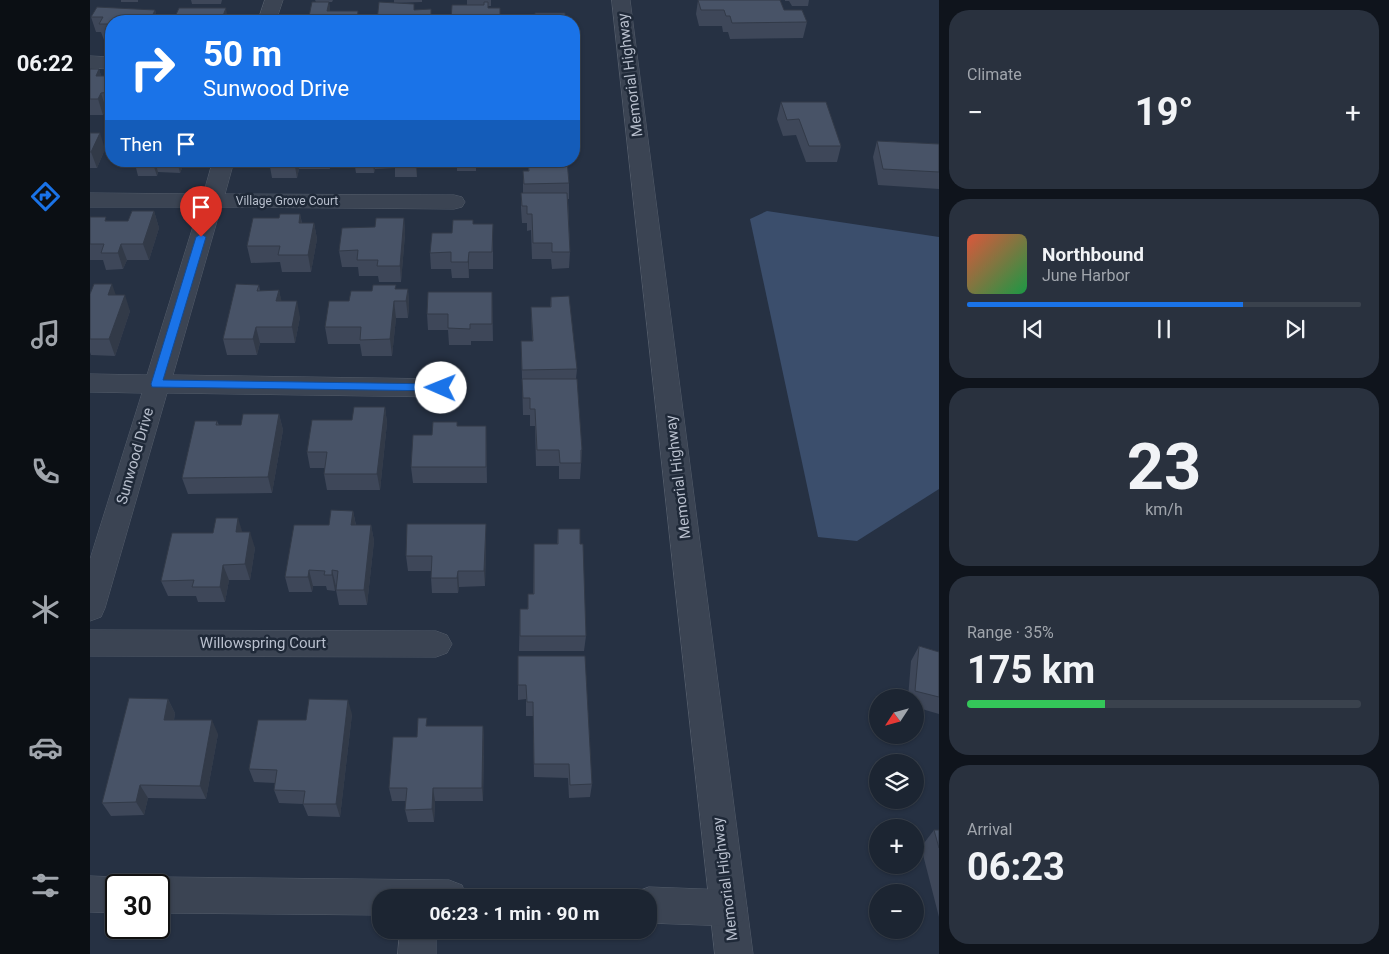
<!DOCTYPE html>
<meta charset="utf-8">
<style>
:root{--surface:#1c2532;--page:#29313e;--text:#f1f3f6;--muted:#a0a5ac;--line:#3a424d;--accent:#1a73e8}
body{margin:0;font-family:Roboto,sans-serif;background:var(--page);color:var(--text);height:100vh;display:flex;flex-direction:column;font-size:19px;white-space:nowrap}
*{box-sizing:border-box;margin:0}
p{font-size:16px;color:var(--muted)}
.icon{flex:none;width:28px;height:28px;fill:none;stroke:currentColor;stroke-width:2;stroke-linecap:round;stroke-linejoin:round}
.map{position:relative;flex:1;overflow:hidden}
.drawer{display:flex;flex-direction:column;gap:10px;padding:10px;background:#0f141c;width:450px}
.drawer>*{flex:none}
.banner{position:absolute;left:15px;top:15px;width:475px;height:152px;border-radius:20px;box-shadow:0 1px 4px #0004,0 0 0 1px var(--line);background:#1a73e8;color:#fff;overflow:hidden}
.needle{width:32px;rotate:234deg}
.buttons{position:absolute;left:779px;top:689px;display:grid;gap:10px}
.buttons a{display:grid;place-items:center;width:55px;height:55px;border-radius:50%;background:var(--surface);box-shadow:0 1px 4px #0004,0 0 0 1px var(--line);font-size:25px}
.speed{position:absolute;left:15px;top:874px;display:flex;gap:10px;font-size:25px;font-weight:700;text-align:center}
.speed>*{display:grid;place-content:center;width:65px;height:65px;border-radius:50%;background:var(--surface);box-shadow:0 1px 4px #0004,0 0 0 1px var(--line);line-height:1}
.speed .limit{border:2px solid #111;border-radius:8px;background:#fff;color:#111}
.pin{position:absolute;display:grid;place-items:center;width:42px;height:42px;color:#fff;margin:-51px -21px;border-radius:50% 50% 50% 0;rotate:-45deg;box-shadow:0 0 5px #0007}
.pin .icon{rotate:45deg}
.me{position:absolute;width:55px;margin:-28px;rotate:271deg;stroke-linejoin:round;filter:drop-shadow(0 0 4px #0008)}
.turn{display:flex;align-items:center;gap:18px;height:105px;padding:0 15px;font-size:22px}
.turn .icon{width:65px;height:65px;stroke-width:2.5}
.turn b{display:block;font-size:35px;line-height:42px}
.then{display:flex;align-items:center;height:48px;padding:0 15px;background:#0003;gap:10px;font-size:19px}
.big{font-size:38px;font-weight:700;line-height:1.1}
.drawer .tile{flex:1;display:flex;flex-direction:column;justify-content:center;gap:8px;min-width:0;padding:0 18px;border-radius:20px;background:var(--page)}
.drawer .dial{align-items:center;gap:0}
.dial b{font-size:65px;line-height:1}
.song{display:flex;align-items:center;gap:15px}
.cover{width:60px;height:60px;border-radius:8px;background:linear-gradient(135deg,hsl(10 70% 55%),hsl(140 70% 35%))}
.played{height:5px;border-radius:2px;background:linear-gradient(90deg,var(--accent) 70%,var(--line) 70%)}
.keys{display:flex;justify-content:space-around;direction:ltr}
.heat{display:flex;justify-content:space-between;align-items:center;font-size:28px;direction:ltr}
.charge{height:8px;border-radius:4px;background:linear-gradient(90deg,#34c759 35%,var(--line) 0)}
.trip{position:absolute;left:282px;top:889px;width:285px;height:50px;border-radius:20px;background:var(--surface);box-shadow:0 1px 4px #0004,0 0 0 1px var(--line);font-weight:700;line-height:50px;text-align:center}
main{display:flex;flex:1;min-height:0}
.tab-bar{display:flex;flex-direction:column;width:90px;justify-content:space-around;align-items:center;background:#0b0f14;color:var(--muted)}
.tab-bar .icon{width:35px;height:35px}
.tab-bar .selected{color:var(--accent)}
.tab-bar b{font-size:22px;color:var(--text)}
.map>svg:first-child{display:block}
</style>
<main>
<nav class="tab-bar">
<b>06:22</b>
<svg class="icon selected" aria-label="directions" viewBox="0 0 24 24"><path d="M12 3l9 9-9 9-9-9zM9 14v-3h6M13 9l2 2-2 2"/></svg>
<svg class="icon" aria-label="music" viewBox="0 0 24 24"><path d="M9 18V5l10-2v13"/><circle cx="6" cy="18" r="3"/><circle cx="16" cy="16" r="3"/></svg>
<svg class="icon" aria-label="phone" viewBox="0 0 24 24"><path d="M5 4h4l2 5-3 2q2 4 5 5l2-3 5 2v4C11 20 4 13 5 4z"/></svg>
<svg class="icon" aria-label="climate" viewBox="0 0 24 24"><path d="M12 3v18M4 7l16 10M4 17L20 7"/></svg>
<svg class="icon" aria-label="car" viewBox="0 0 24 24"><path d="M5 17H2v-5l4-1 3-4h7l3 4 3 1v5h-3M9 17h6M6 11h13"/><circle cx="7" cy="17" r="2"/><circle cx="17" cy="17" r="2"/></svg>
<svg class="icon" aria-label="filters" viewBox="0 0 24 24"><path d="M4 7h16M4 17h16"/><circle cx="9" cy="7" r="2"/><circle cx="15" cy="17" r="2"/></svg>
</nav>
<div class="map">
<svg width="849" height="954" viewBox="0 0 849 954">
<rect width="100%" height="100%" fill="#263143"/>
<path fill="#3b4e6c" d="M677,211l172,26v252l-82,52 -39,-4 -68,-318z"/>
<g fill="none" stroke-linecap="round" stroke-linejoin="round">
<g stroke="#535c6a" stroke-width="1">
<path id="minor" d="M175,0h18l-7,21h-18z
M522,0h18l123,954h-38z
M0,56l21,1v12l-21,-1z
M123,161h21l-9,33 229,1 8,2 3,5 -3,5 -8,2 -233,-2 -48,168 268,4 9,3 4,6 -4,6 -9,3 -274,-4 -62,215 -4,9 -11,4v-62l52,-166 -52,-1v-18l57,1 52,-168h-109v-14l113,1z
M0,630l346,1 11,4 5,9 -5,9 -11,4 -346,-1z
M310,930h36v24h-38z"/>
</g>
<g stroke="#535c6a" stroke-width="1">
<path id="tertiary" d="M0,876l26,1 13,5 1,3h-14v28l-26,-1z
M69,877l290,3 13,5 5,13h-86v17l-222,-2v-28h-14l1,-3z
M559,887l80,3 13,5 5,13 -5,13 -13,5 -80,-3v-25h-15l2,-6z"/>
</g>
<use href="#minor" fill="#3b4453" fill-rule="evenodd"/>
<use href="#tertiary" fill="#3b4453" fill-rule="evenodd"/>
</g>
<path fill="#3e4759" d="M31,0h17v2h-17z
M101,0h31l-1,4h-29z
M225,0h18l-1,2h-3l1,9 -22,10 8,-19z
M304,0h28v2l-28,1z
M377,0h24v6h-3v2l13,13 -34,-16z
M608,0h82l4,10 23,12 -4,16 -73,1 -2,-7h-5l-1,-6h-23l-3,-12z
M695,0h25h-1l-1,6h-16l-3,-5h-4z
M65,10l3,11h-47v19h-7l-3,-8h-5l-5,-15z
M0,69h9l2,7h10v32l-5,1 -3,6h-13z
M691,102l60,44 -4,16h-31l-10,-27 -13,1 -6,-17z
M0,133l15,16 -8,19h-7z
M787,141l62,3v45l-61,-4 -5,-28z
M35,161h60l-5,12 -22,-1 -1,4h-19l-2,-8h-9z
M179,161h62l-1,8h-31l-2,9h-25z
M264,161h63v16h-22v-9l-20,1 -1,4h-18z
M353,161h56l-1,7h-22v3h-19v-8h-14z
M440,161h37l2,22v16h-1l2,53 -1,16 -17,1 -1,-10h-19l-1,-29 -4,1v-8h-5l-1,-14v-16h2v-22h5v-8h3z
M64,211l5,17 -10,32h-22l-4,9 -17,1 -3,-10h-13v-43l18,4h20z
M210,214l2,9h12l3,16 -6,33h-29l-2,-10 -29,1 -4,-17 32,-28z
M314,218l1,16 -4,48h-22l-1,-6h-19l-1,-9h-16l-3,-16 36,-24z
M383,224l20,16v29h-24v9h-17l-1,-9h-20l-1,-16 22,-20z
M169,285l1,6 19,-1 2,11 19,16 -5,26h-35l-3,12h-30l-4,-16z
M306,289h12l1,16 -1,13h-12l-4,38h-30l-2,-12h-32l-3,-17 47,-36z
M402,292l1,49h-22v4h-22l-1,-15h-20l-1,-16z
M0,294l26,1 14,16 -15,45 -24,-1 -1,-3z
M461,297l26,72 -1,10 6,71 -2,29h-21v-13h-23l-1,-40h-5v-11h-7l-2,-74h11l-1,-34h19z
M295,407l2,16 -7,67h-53l-3,-16 1,-6h-15l-3,-16 45,-32z
M189,414l4,16 -11,63 -84,1 -6,-16 35,-57 2,4h22z
M367,426h29l1,57h-74l-2,-16 21,-32z
M263,511l3,14h15l3,16 -7,64h-28l-3,-15v-4l-1,5 -8,-1 -1,-4h-13l-1,6h-23l-4,-15 44,-52z
M396,524v16l-1,46 -26,1 -1,6h-26l-1,-15v-7h-23l-2,-15z
M468,529l22,15 6,92 -2,15h-65l1,-42h7l6,-15 1,-50h23z
M153,532l12,16 -5,32h-21l-4,22h-27l-2,-6h-28l-7,-15z
M829,646l20,6v62l-24,-7v-9h-7l3,-37z
M428,656l74,128 -2,13 -21,1 -1,-20 -34,-1 -1,-61h-7v-17l-8,1z
M78,699l7,14 -1,7 44,14 -12,65 -58,-1 -4,17 -33,1 -9,-13z
M262,714l-12,103 -32,-1 -5,-12 -24,-1 -5,-13 1,-7 -21,-1 -5,-13 57,-49z
M338,726h55l1,14 -1,61h-48l-1,21h-26l-3,-12 1,-9h-14l-3,-13z
M844,830h5v87l-18,-70z"/>
<path fill="#323a48" d="M239,2l2,16 -4,-7z
M136,8l2,13h-7z
M65,10l3,11h-8z
M268,11l1,10h-2z
M9,69l5,15 -8,-8z
M11,93l5,16 -3,6 -5,-16z
M10,133l5,16 -8,19 -6,-16z
M62,161h3l3,11 -1,4z
M87,161h8l-5,12z
M204,161h4l1,8 -2,9z
M238,161h3l-1,8z
M283,161h1l1,8 -1,4z
M325,161h2v16z
M64,211l5,17 -10,32 -6,-16z
M210,214l3,17 -4,-8z
M314,218l1,16 -4,48 -1,-16z
M224,223l3,16 -6,33 -3,-17z
M31,244l6,16 -4,9 -5,-16z
M379,252v26l-1,-16z
M22,284l6,17 -10,-6z
M318,289l1,16 -1,13 -2,-17z
M189,290l4,17 -7,-6z
M35,295l5,16 -15,45 -6,-17z
M207,301l3,16 -5,26 -3,-16z
M304,301l2,17 -4,38 -2,-17z
M166,327l4,16 -3,12 -4,-16z
M295,407l2,16 -7,67 -3,-16z
M189,414l4,16 -11,63 -4,-16z
M263,511l3,15 -5,-1z
M148,518l5,16 -7,-2z
M396,524v16l-1,46 -1,-15z
M281,525l3,16 -7,64 -3,-15z
M160,532l5,16 -5,32 -5,-16z
M133,565l6,15 -4,22 -5,-15z
M219,570l4,16 -1,6 -4,-15z
M242,570l4,16 -1,5 -3,-16z
M368,571l1,16 -1,6 -1,-15z
M78,699l7,14 -4,21 -7,-14z
M258,700l4,14 -12,103 -4,-13z
M122,720l6,14 -12,65 -6,-13z
M393,726l1,14 -1,61 -1,-13z
M50,785l8,13 -4,17 -8,-13z
M343,788l2,13 -1,21 -2,-13z"/>
<path fill="#485367" stroke="#323a48" d="M608,0h82l4,10h18l5,12 -75,1 -2,-7h-4l-2,-6h-23z
M222,2h17l-2,9h31l-1,10h-49z
M289,2l35,2v6l17,-1v12h-54z
M394,2h4v6h12v13h-49l1,-16h32z
M7,7l58,3 -5,11h-39v3h-12l4,-7h-12z
M89,8h47l-5,13h-48z
M445,13h30v8h-30z
M0,69h9l-3,7h15v16l-10,1 -3,6h-8z
M691,102h45l15,44h-32l-10,-27 -12,1z
M0,133h10l-9,19h-1z
M787,141l62,3v28l-56,-3z
M179,161h25v1z
M442,161h35l2,22 -45,1 -1,-13h6l-1,-8h4z
M431,193h46l3,59h-18v-9h-19l-1,-29h-5v-8h-5z
M42,211h22l-11,33h-22l-3,9h-17l3,-9h-14v-27h16l-1,4h23z
M190,214h20l-1,9h15l-6,32h-30l2,-9h-33l6,-28h26z
M286,218h28l-4,48h-23l1,-6h-21l1,-10 -19,1 3,-23 33,-1z
M363,220h20v4h20l-1,28h-23l-1,10h-17v-10l-21,1 2,-20h20z
M4,284h18l-4,11h17l-16,44h-19v-45z
M146,284l23,1 -2,6 22,-1 -3,11h21l-5,26h-36l-3,12h-30z
M283,285h23l-1,4h13l-2,12h-12l-4,38 -30,1 1,-13h-36l4,-26h20l2,-10h21z
M338,292h64v32h-22v5l-22,-1v-14h-21z
M479,296l8,73 -55,1 -1,-29h12l-2,-34h20v-10z
M432,379h55l5,71h-1v13h-21l-1,-13h-22l-2,-41h-5v-11h-7z
M264,407h31l-8,67h-53l3,-22h-20l5,-32h40z
M153,414h36l-11,63 -86,1 13,-57h22l-1,4h25z
M343,422h24v4h29v41h-75l2,-32h19z
M241,510l22,1 -2,14h20l-7,65h-28l2,-19 -6,-1v5h-8l1,-4 -16,-1 -1,7h-23l9,-52h35z
M126,518h22l-2,14h14l-5,32 -22,1 -3,22h-28l2,-7 -33,1 11,-48h41z
M317,524h79l-2,47h-26l-1,7h-26l1,-22h-26z
M468,529h22v15h3l3,92h-66v-27h8v-15h6v-50h24z
M829,646l20,6v45l-24,-6z
M428,656h67l7,128 -22,1 -1,-21h-35l-1,-62h-6l-1,-17h-8z
M39,698l39,1 -4,21h48l-12,66 -60,-1 -4,17 -34,1z
M219,699l39,1 -12,104h-33l2,-13 -31,-1 3,-20 -28,-1 9,-49h48z
M328,718h9l-1,8h57l-1,62h-49l-1,21 -27,1 2,-22h-18l4,-51h24z
M844,830h5v18z"/>
<path fill="#1a73e8" stroke="#114b97" d="M111,234l5,3 -43,143 278,4 4,2 2,2 -2,3 -293,-4 -1,-3 45,-147z"/>
<g text-anchor="middle" stroke-width="5" stroke-linejoin="round" paint-order="stroke">
<g font-size="12" fill="#b8bfcd" stroke="#1f2938">
<text x="197" y="205">Village Grove Court</text>
</g>
<g font-size="15" fill="#b8bfcd" stroke="#1f2938">
<text transform="translate(540 75) rotate(-97)" y="5">Memorial Highway</text>
<text transform="translate(45 456) rotate(-74)" y="5">Sunwood Drive</text>
<text transform="translate(588 477) rotate(-97)" y="5">Memorial Highway</text>
<text x="173" y="648">Willowspring Court</text>
<text transform="translate(635 879) rotate(-97)" y="5">Memorial Highway</text>
</g>
</g>
</svg>
<div class="buttons">
<a><svg class="needle" viewBox="-14 -14 28 28"><path d="M0-13l5 13h-10z" fill="#e53935"/><path d="M0 13l5-13h-10z" fill="#a0a5ac"/></svg></a>
<a><svg class="icon" aria-label="layers" viewBox="0 0 24 24"><path d="M12 4l9 5-9 5-9-5zM3 14l9 5 9-5"/></svg></a>
<a>+</a>
<a>−</a>
</div>
<div class="speed"><div class="limit">30</div></div>
<div class="pin" style="left:111px;top:237px;background:#d93025"><svg class="icon" aria-label="arrive" viewBox="0 0 24 24"><path d="M6 21V4h12l-3 4 3 4H6"/></svg></div>
<svg class="me" style="left:351px;top:388px" viewBox="-20 -20 40 40"><circle r="19" fill="#fff"/><path d="M0-13L10 11 0 6-10 11z" fill="#1a73e8"/></svg>
<div class="trip">06:23 · 1 min · 90 m</div>
<div class="banner">
<div class="turn"><svg class="icon" aria-label="right" viewBox="0 0 24 24"><path d="M7 20v-9h11M14 6l5 5-5 5"/></svg><div><b>50 m</b>Sunwood Drive</div></div>
<div class="then">Then<svg class="icon" aria-label="arrive" viewBox="0 0 24 24"><path d="M6 21V4h12l-3 4 3 4H6"/></svg></div>
</div>
</div>
<section class="drawer">
<div class="tile"><p>Climate</p>
<div class="heat"><a>−</a><b class="big">19°</b><a>+</a></div>
</div>
<div class="tile">
<div class="song"><i class="cover"></i><div><b>Northbound</b><p>June Harbor</p></div></div>
<div class="played"></div>
<div class="keys"><svg class="icon" aria-label="previous" viewBox="0 0 24 24"><path d="M18 5L8 12l10 7zM5 5v14"/></svg><svg class="icon" aria-label="pause" viewBox="0 0 24 24"><path d="M8 5v14M16 5v14"/></svg><svg class="icon" aria-label="next" viewBox="0 0 24 24"><path d="M6 5l10 7-10 7zM19 5v14"/></svg></div>
</div>
<div class="tile dial"><b>23</b><p>km/h</p></div>
<div class="tile"><p>Range · 35%</p><b class="big">175 km</b><div class="charge"></div></div>
<div class="tile"><p>Arrival</p><b class="big">06:23</b></div>
</section>
</main>
